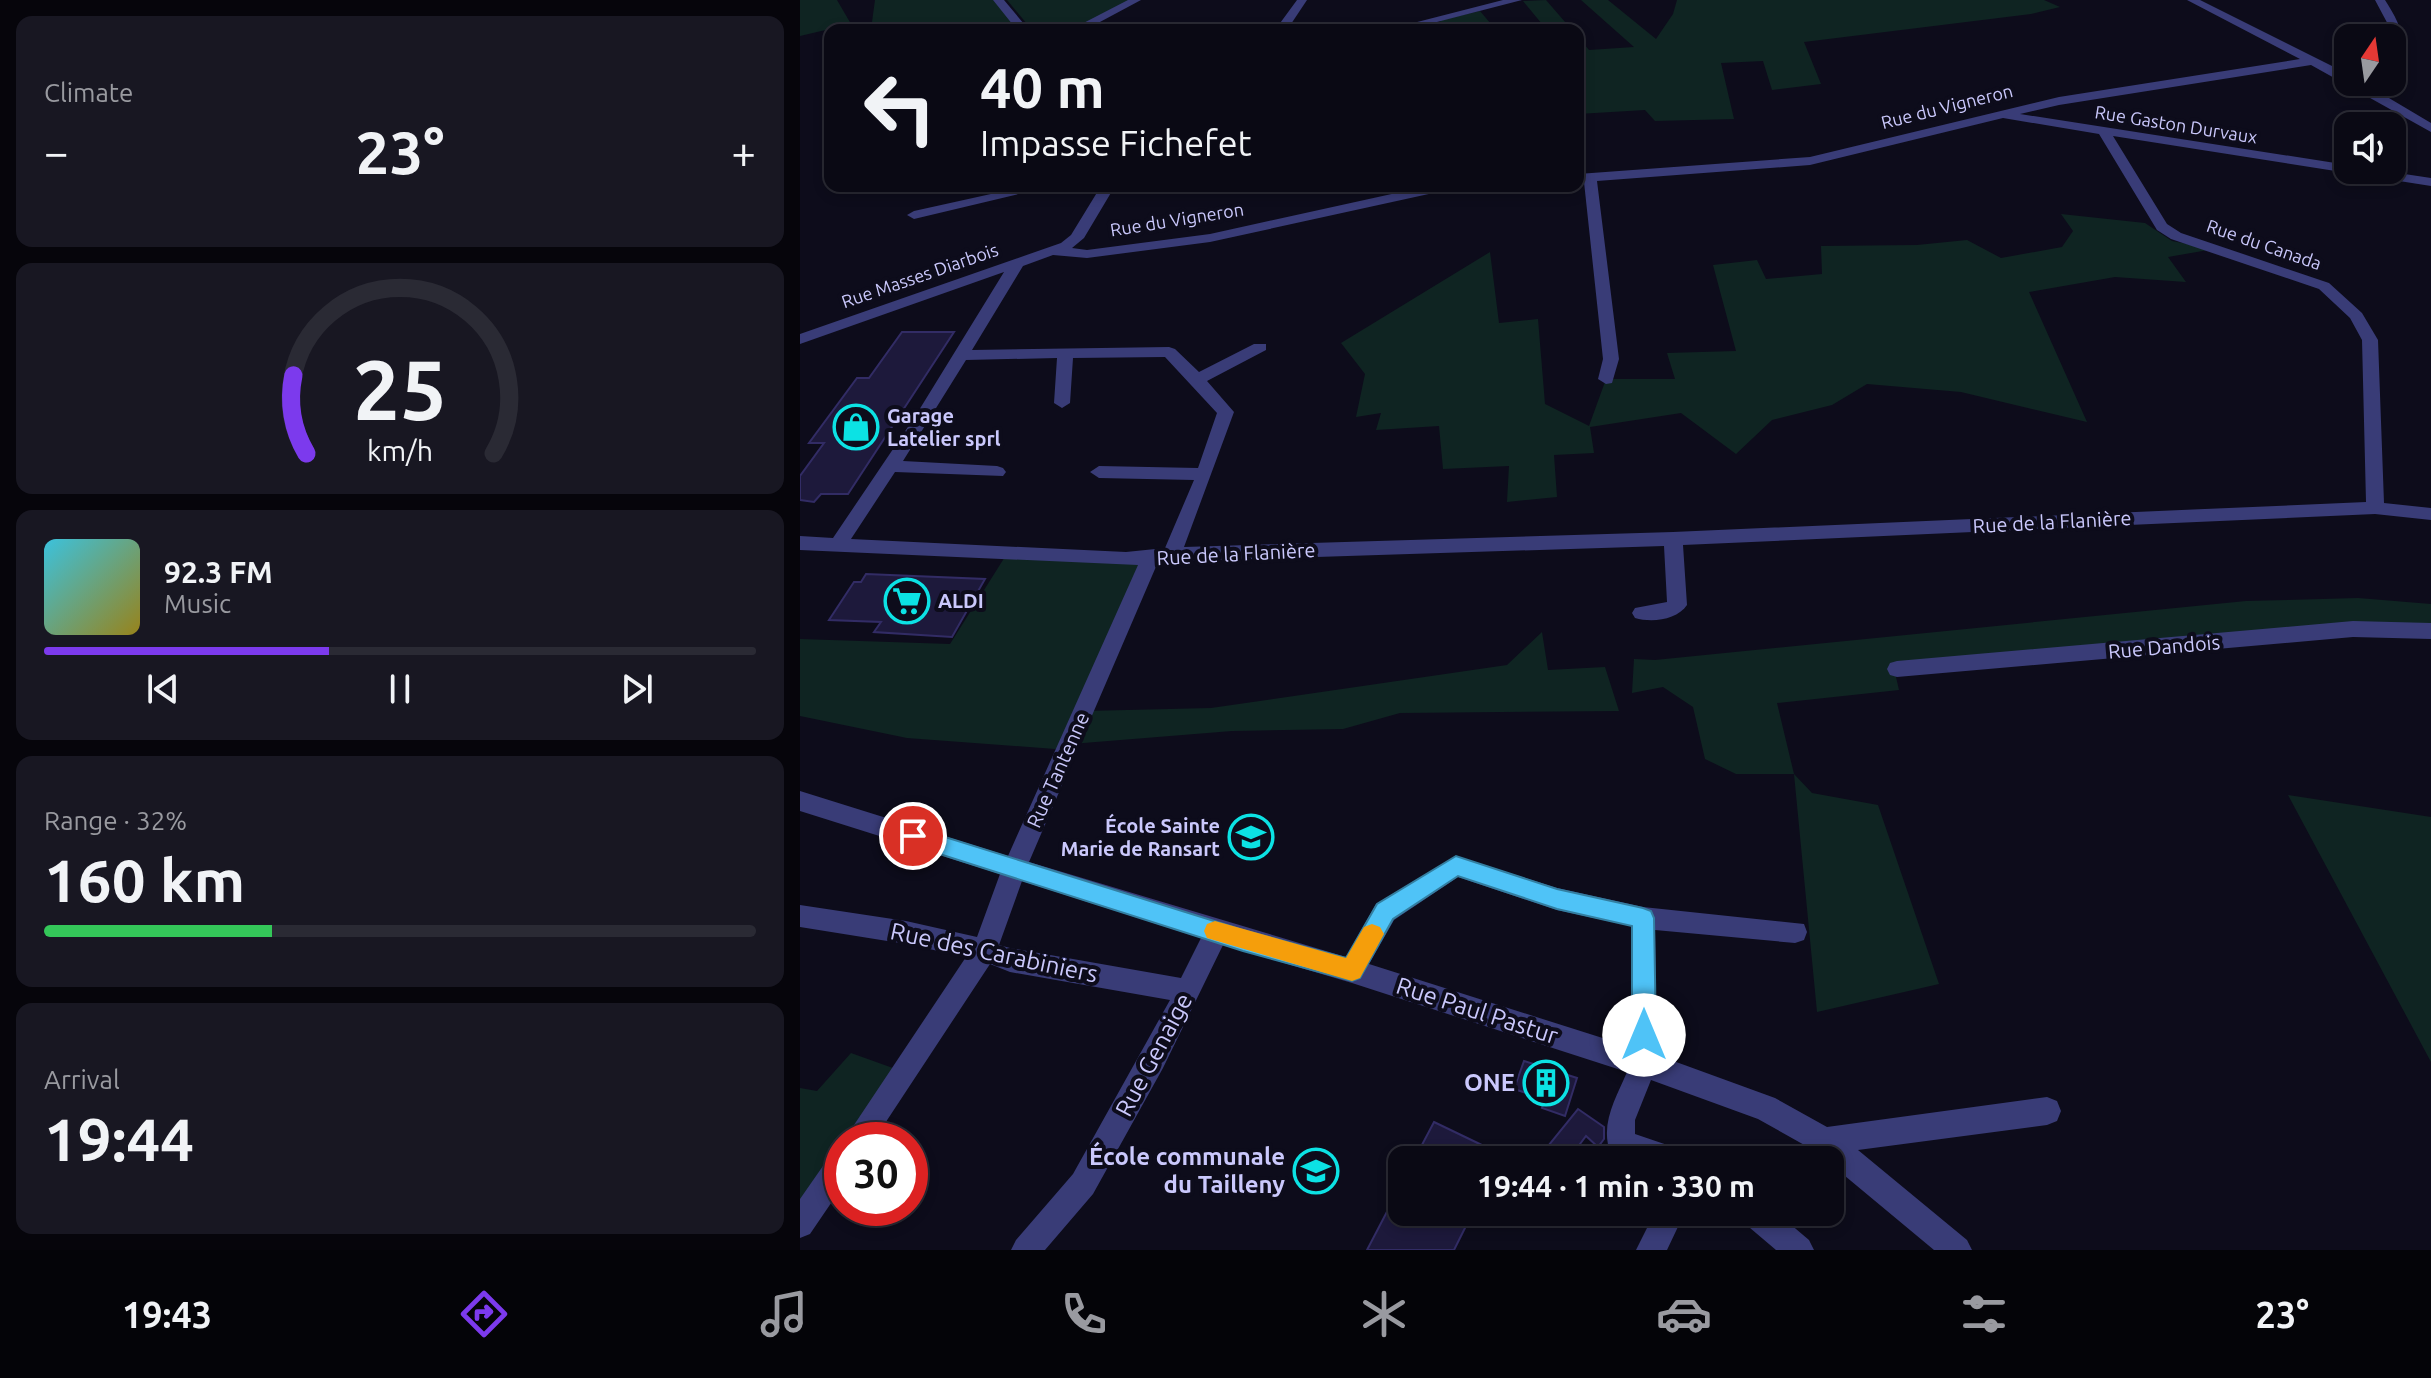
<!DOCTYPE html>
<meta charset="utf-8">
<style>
:root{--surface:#0a0914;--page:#181722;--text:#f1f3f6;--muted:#999aa0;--line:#2a2a34;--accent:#7c3aed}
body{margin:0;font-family:Ubuntu,sans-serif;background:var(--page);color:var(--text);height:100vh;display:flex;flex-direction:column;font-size:30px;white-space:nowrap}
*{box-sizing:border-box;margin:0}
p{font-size:26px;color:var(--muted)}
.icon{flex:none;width:44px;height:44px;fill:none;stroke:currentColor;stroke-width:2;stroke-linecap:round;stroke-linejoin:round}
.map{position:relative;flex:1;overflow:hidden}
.drawer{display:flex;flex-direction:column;gap:16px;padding:16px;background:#06050b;width:800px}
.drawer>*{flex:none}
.guide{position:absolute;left:24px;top:24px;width:760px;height:168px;border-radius:16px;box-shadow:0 4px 12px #0003,0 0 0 2px var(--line);background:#0a0914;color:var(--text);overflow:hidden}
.needle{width:52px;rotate:13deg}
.controls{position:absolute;left:1534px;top:24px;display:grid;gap:16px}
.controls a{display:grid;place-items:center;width:72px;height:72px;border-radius:16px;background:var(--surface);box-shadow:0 4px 12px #0003,0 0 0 2px var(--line);font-size:40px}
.speed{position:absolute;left:24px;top:1122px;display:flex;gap:16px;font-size:40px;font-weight:700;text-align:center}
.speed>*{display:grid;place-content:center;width:104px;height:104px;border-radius:50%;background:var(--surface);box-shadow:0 4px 12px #0003,0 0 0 2px var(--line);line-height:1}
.speed .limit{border:12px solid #d22;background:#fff;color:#111}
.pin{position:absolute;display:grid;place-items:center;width:68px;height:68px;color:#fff;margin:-34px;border:4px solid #fff;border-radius:50%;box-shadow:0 2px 8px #0007}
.me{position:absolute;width:88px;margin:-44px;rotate:0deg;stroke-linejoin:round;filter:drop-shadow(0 0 6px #0008)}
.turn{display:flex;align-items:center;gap:28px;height:168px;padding:0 24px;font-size:36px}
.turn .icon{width:104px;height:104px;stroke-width:2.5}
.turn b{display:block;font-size:56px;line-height:68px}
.big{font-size:60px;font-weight:700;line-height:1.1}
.drawer .widget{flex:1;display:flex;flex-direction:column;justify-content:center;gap:12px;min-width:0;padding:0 28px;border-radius:16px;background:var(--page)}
.drawer .dial{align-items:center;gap:0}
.dial svg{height:208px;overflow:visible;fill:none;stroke:var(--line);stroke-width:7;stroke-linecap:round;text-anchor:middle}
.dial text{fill:var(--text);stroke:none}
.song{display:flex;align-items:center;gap:24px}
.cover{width:96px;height:96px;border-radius:12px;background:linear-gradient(135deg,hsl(190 70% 55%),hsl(50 70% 35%))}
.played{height:8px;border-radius:4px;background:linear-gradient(90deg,var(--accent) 40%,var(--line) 40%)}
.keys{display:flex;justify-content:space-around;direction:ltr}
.heat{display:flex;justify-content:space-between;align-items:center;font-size:44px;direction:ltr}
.charge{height:12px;border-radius:6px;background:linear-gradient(90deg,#34c759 32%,var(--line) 0)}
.trip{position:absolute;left:588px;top:1146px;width:456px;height:80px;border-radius:16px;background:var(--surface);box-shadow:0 4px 12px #0003,0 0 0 2px var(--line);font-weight:700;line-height:80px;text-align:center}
.tab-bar{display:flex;height:128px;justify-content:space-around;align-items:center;background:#040408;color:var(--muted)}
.tab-bar .icon{width:56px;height:56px}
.tab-bar .active{color:var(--accent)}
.tab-bar b{font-size:36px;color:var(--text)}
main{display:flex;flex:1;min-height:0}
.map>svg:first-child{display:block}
</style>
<main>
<section class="drawer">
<div class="widget"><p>Climate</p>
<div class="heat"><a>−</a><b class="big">23°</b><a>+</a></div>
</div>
<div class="widget dial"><svg viewBox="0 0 100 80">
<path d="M14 69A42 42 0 1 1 86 69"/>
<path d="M14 69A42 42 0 0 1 9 39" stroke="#7c3aed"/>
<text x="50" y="56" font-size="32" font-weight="700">25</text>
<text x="50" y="72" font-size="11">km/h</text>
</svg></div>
<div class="widget">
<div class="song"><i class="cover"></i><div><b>92.3 FM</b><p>Music</p></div></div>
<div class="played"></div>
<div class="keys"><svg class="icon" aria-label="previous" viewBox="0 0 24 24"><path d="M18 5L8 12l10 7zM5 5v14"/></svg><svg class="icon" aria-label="pause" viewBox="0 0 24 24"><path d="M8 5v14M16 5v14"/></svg><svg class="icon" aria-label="next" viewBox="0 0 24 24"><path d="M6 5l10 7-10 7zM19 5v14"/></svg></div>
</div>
<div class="widget"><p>Range · 32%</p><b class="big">160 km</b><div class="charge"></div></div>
<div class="widget"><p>Arrival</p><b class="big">19:44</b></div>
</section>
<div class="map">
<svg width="1631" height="1250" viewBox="0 0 1631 1250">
<rect width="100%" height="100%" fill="#0d0c1b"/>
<path fill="#0f2422" d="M0,0h37l14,24 -51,12z
M75,0h124l18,23 -88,3 -57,-4z
M207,0h129l-61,30h-43z
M746,0l26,30h-25l-24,-29z
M781,0h27l48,39 17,-25 4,-14h367l16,7 -29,7 -227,28 17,42 -49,6 -9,-29 -42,2 13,56 -79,2 -10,-11 -67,4v-77l11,13 45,-3z
M680,11l16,19h-53l-4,-6 2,-4z
M1261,214l84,9 27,18 42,8 -46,8 18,25 -71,-5 -86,15 58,130 -126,-30 -94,-8 -35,21 -60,15 -36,34 -55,-41 -91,14 4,26 -40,2 3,42 -50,5 2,-36 -66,3 -4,-43 -63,4 5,-17 -25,4 9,-43 -24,-31 149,-91 9,71 39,-4 7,85 44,22 17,-47h69l-8,-26 69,-2 -23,-86 44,-5 9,19 56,-5 -1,-28 96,-1 50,-5 34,18 61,-11 11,-16z
M208,552l141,9 -63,150 125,-3 296,-43 35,-33 6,38 57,-3 14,44 -219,2 -57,16 -111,2 -161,13 -3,6 -161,-12 -107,-22v-77l150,5z
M1558,598l73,6v21l-538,39 6,26 -122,13 17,71 18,19 66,12 61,179 -122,28 -23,-238h-58l-31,-15 -12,-52 -30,-20 -31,6 2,-34 21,1 591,-59z
M1488,795l143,22v245z
M51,1053l53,19 -46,68h-16v23l-42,58v-133l17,3z"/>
<path fill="#1d193b" stroke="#322c65" stroke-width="2" d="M102,332h52l-106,162h-27l-7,8 -14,-2v-24l24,-33h-15l48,-65h12z
M66,574l119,5 -33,58 -78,-5 7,-10 -52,-2 25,-38h7z
M724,1061l53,17 -12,38 -23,-8 3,-9 -31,-10z
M778,1109l26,18v12l-6,8 -12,-11 -18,24h-3l-17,-14z
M634,1122l79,38h-99z
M602,1183v29h71l-19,38h-87z"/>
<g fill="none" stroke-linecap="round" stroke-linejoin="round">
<path fill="#393c77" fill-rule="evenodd" d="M193,0h11l25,30h-12z
M328,0h13l-56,30h-15z
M497,0h10l-20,30h-12z
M703,0h19l-116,30h-20z
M1387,0h13l148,74v8h14l69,41v9l-120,-67 -252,40 -39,9 328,51v5h30l53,8v8l-318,-50 54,88 14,9 148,50 33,30 16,27 6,163 47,5v12l-56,-6 -692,31 4,60c-10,15 -35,18 -52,13l-3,-5 3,-5 32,-6 -3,-56 -506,16 -129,300 317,95 30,-53 80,-48 101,32 86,19 161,17 3,8 -3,8 -9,3 -140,-13 2,125 118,43 52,29 220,-30 10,4 4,10 -4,10 -10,4 -189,25 109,90 5,10h-38l-119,-99 -57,-32 -107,-39 -16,40v14l47,16 4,10 -65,-2 -10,-4c-12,-29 5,-56 16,-82l-275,-89 -129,-38 -60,123 -70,126 -48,56h-34l5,-10 57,-66 97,-174 -160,-28 -20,-8 -116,176h-30l122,-183 -60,-13 -106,-17v-22l106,16 71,16 23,-63 -200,-63v-20l208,65 130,-291 -338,-15v-14l33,2 83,-123 88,-143 -204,72v-10l261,-91 10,-8 30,-49h14l-31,52 -12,10 15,2 123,-16 218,-48h26l-7,4 -237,52 -123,16 -34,-3 -30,11 -51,84 197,-3 6,2 24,23 55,-28h12v6l-59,31 27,31 -50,135 489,-15 693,-30 -4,-162 -12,-22 -31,-29 -148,-50 -14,-9 -58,-96 -96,-16 -193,47 -213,16 22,178 -7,24 -6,1 -8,-5 5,-20 -19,-177h-6v-8l232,-17 249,-60 241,-38zM365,357l52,56 -19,55 -99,-2 -9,6 9,6 95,2 -29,68 -39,4 -275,-13 44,-67 108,4 3,-4 -3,-4 -6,-2 -94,-5 63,-101 91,-2 -3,45 8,5 8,-5 3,-45zM658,877l99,33 74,16v121l-262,-83 25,-44zM222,881l179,57 -20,40 -171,-30 -11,-3z
M1575,0h10c14,22 25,42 11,66l-4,2 -1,-38z
M227,186h25l-138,33 -7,-4 7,-4z
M1553,621l78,2v16l-78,-2 -456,40 -7,-2 -3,-6 3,-6 7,-2z
M42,1149v38l-32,47 -10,4v-39l32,-46z
M855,1212h30l-18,38h-31z
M939,1212h37l33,28 5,10h-38l-33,-28z"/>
</g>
<path fill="#4fc3f7" stroke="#337fa1" stroke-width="2" d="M113,827l330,103 103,28 31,-54 79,-48 101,33 86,19 8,3 3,7 2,117 -4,8 -8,4 -9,-4 -3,-8v-109l-75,-17 -99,-33 -65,43 -33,59 -8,3 -109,-30 -338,-108 -3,-7 3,-6z"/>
<path fill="#f59e0b" d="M415,921l131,37 18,-31 8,-3 8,3 4,7 -24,44 -8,3 -145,-43 -3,-7 3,-7z"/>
<defs>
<g id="shop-ring" transform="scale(2.3)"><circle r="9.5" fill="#0d0c1b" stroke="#0ce2e4" stroke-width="1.5"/><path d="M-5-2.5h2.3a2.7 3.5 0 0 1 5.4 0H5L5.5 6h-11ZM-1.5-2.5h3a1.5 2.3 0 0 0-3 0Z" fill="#0ce2e4"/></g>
<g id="supermarket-ring" transform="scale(2.3)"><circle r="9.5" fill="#0d0c1b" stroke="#0ce2e4" stroke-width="1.5"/><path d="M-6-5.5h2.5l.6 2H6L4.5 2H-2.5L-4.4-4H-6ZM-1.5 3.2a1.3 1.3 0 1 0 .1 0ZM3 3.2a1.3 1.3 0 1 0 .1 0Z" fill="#0ce2e4"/></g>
<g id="school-ring" transform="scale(2.3)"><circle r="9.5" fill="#0d0c1b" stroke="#0ce2e4" stroke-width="1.5"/><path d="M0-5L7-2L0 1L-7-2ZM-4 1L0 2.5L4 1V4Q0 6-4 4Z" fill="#0ce2e4"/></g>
<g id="building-ring" transform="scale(2.3)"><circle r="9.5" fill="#0d0c1b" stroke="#0ce2e4" stroke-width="1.5"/><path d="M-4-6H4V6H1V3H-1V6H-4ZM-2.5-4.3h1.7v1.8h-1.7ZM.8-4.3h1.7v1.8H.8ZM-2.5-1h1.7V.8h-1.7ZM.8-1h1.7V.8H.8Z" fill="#0ce2e4"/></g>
</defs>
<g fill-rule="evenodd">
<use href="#shop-ring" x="56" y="427"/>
<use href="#supermarket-ring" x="107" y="601"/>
<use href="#school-ring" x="451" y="837"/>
<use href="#building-ring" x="746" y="1083"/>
<use href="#school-ring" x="516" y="1171"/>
</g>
<g text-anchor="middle" stroke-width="8" stroke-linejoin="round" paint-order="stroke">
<g font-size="18" fill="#cac8fc" stroke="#0d0c1b">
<text transform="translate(1147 107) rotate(-14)" y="6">Rue du Vigneron</text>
<text transform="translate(1376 125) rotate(9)" y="6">Rue Gaston Durvaux</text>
<text transform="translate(377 220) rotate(-9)" y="6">Rue du Vigneron</text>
<text transform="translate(1464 245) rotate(19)" y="6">Rue du Canada</text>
<text transform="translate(120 276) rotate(-19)" y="6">Rue Masses Diarbois</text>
</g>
<g font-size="20" font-weight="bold" fill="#cac8fc" stroke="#0d0c1b" text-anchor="start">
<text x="87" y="423">Garage<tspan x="87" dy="23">Latelier sprl</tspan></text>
<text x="138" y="608">ALDI</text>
<text x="420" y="833" text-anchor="end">École Sainte<tspan x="420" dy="23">Marie de Ransart</tspan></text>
</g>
<g font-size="20" fill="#cac8fc" stroke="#0d0c1b">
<text transform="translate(1252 522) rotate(-3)" y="7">Rue de la Flanière</text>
<text transform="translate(436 554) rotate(-3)" y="7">Rue de la Flanière</text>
<text transform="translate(1364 647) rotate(-5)" y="7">Rue Dandois</text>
<text transform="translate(258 770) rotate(-66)" y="7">Rue Tantenne</text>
</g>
<g font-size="24" fill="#cac8fc" stroke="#0d0c1b">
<text transform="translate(194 953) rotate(12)" y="8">Rue des Carabiniers</text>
<text transform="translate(677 1011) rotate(18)" y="8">Rue Paul Pastur</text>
<text transform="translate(354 1055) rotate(-62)" y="8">Rue Genaige</text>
</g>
<g font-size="24" font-weight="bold" fill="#cac8fc" stroke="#0d0c1b" text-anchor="end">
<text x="715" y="1091">ONE</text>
<text x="485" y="1165">École communale<tspan x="485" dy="28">du Tailleny</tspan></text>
</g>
</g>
</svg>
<div class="controls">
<a><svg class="needle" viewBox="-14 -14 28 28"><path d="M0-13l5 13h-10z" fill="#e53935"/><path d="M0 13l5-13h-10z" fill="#999aa0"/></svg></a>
<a><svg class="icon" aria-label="sound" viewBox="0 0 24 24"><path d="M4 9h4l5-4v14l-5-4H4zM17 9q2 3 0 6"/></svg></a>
</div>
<div class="speed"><div class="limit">30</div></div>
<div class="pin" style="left:113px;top:836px;background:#d93025"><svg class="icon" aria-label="arrive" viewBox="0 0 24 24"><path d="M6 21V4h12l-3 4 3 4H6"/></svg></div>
<svg class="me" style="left:844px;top:1035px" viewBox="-20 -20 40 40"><circle r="19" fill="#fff"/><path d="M0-13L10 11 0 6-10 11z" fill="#4fc3f7"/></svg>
<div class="trip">19:44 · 1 min · 330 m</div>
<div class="guide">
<div class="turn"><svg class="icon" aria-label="left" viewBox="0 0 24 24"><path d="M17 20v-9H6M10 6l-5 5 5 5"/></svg><div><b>40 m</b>Impasse Fichefet</div></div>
</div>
</div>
</main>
<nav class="tab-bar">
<b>19:43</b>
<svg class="icon active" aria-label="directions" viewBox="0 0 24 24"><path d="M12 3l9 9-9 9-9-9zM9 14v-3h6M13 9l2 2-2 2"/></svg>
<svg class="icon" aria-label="music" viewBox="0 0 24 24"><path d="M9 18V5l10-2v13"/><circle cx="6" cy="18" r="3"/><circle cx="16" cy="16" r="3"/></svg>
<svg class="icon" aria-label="phone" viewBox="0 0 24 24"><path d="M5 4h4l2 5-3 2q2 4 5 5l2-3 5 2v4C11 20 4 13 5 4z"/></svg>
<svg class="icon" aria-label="climate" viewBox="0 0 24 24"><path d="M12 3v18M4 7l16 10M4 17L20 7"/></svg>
<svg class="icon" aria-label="car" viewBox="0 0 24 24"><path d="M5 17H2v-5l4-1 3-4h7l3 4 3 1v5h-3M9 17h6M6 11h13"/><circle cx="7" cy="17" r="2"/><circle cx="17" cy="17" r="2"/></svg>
<svg class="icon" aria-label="filters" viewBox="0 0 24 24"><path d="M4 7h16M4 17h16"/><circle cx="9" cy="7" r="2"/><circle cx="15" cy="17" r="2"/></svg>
<b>23°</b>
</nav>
